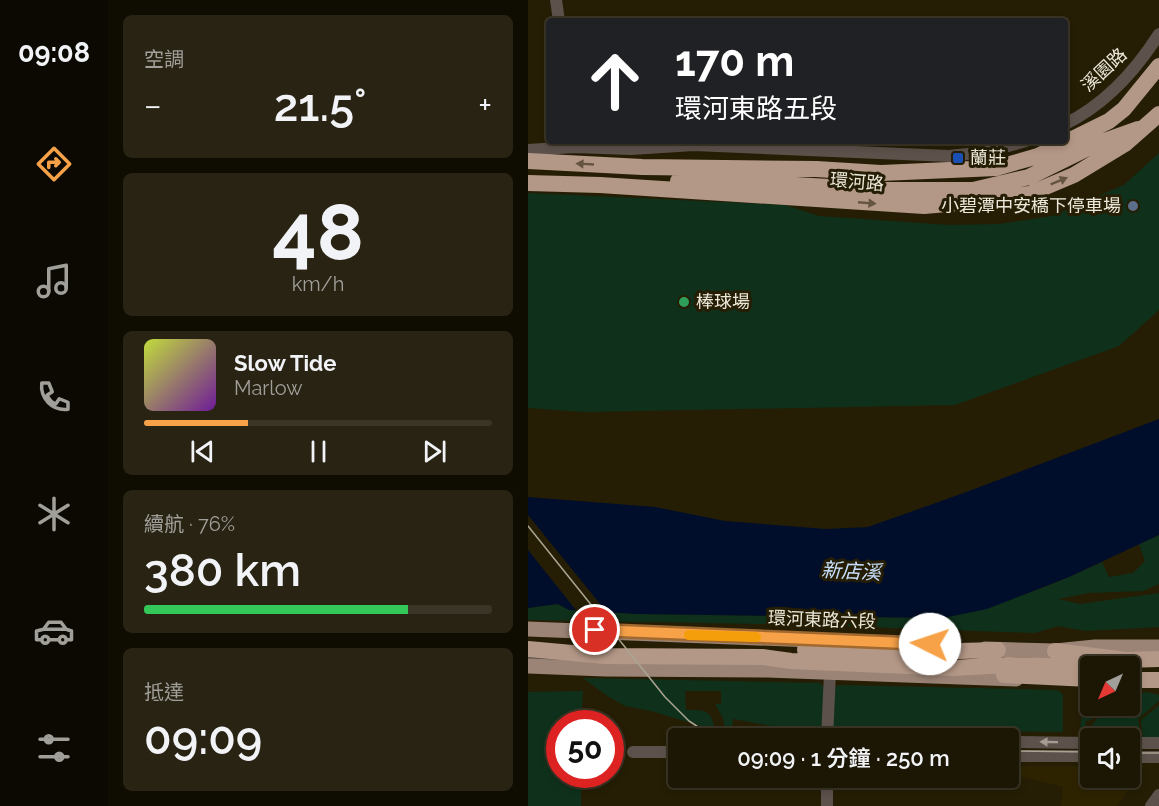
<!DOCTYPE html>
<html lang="zh-TW">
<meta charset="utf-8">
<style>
:root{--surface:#1c1604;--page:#292313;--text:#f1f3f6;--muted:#a09f9a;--line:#3a3526;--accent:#f7a248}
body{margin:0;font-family:Raleway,"Noto Sans TC",sans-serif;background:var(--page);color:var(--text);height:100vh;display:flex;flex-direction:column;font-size:22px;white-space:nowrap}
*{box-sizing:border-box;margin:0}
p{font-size:20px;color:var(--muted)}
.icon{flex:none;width:33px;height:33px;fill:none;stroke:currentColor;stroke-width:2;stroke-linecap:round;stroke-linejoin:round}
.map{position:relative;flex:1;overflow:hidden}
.panel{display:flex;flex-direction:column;gap:15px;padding:15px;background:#0f0c02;width:420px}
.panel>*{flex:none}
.guide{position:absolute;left:18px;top:18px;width:522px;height:126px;border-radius:6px;box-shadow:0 3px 9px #0003,0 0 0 2px var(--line);background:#202124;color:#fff;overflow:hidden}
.needle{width:39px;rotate:224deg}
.fabs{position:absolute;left:552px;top:656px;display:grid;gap:12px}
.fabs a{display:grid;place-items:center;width:60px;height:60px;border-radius:6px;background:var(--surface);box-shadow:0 3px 9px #0003,0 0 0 2px var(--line);font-size:30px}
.speed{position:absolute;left:18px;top:710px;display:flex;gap:12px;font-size:30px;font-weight:700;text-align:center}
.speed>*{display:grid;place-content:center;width:78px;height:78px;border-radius:50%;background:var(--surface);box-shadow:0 3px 9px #0003,0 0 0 2px var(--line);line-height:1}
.speed .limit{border:9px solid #d22;background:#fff;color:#111}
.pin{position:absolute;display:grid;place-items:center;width:51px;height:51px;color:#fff;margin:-26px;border:3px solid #fff;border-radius:50%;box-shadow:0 2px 6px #0007}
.me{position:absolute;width:66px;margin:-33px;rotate:274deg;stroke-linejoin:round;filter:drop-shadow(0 0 4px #0008)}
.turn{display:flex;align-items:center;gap:21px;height:126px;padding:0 30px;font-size:27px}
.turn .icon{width:78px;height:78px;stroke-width:2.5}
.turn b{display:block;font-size:42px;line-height:51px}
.big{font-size:45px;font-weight:600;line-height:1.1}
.panel .card{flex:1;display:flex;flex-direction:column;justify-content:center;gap:9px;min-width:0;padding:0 21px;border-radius:9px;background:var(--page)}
.panel .dial{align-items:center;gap:0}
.dial b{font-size:78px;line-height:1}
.song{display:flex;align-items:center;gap:18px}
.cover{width:72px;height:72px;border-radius:9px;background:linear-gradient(135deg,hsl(70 70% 55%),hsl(280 70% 35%))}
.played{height:6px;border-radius:3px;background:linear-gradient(90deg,var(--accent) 30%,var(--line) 30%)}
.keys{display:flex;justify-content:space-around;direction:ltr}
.heat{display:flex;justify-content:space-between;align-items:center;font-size:33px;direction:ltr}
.charge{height:9px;border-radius:4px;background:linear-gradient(90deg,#34c759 76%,var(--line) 0)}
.trip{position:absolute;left:140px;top:728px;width:351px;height:60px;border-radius:6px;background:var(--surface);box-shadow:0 3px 9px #0003,0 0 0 2px var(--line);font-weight:600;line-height:60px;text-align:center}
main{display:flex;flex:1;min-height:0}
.tabs{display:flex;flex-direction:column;width:108px;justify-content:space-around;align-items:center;background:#0b0902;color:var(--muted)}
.tabs .icon{width:42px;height:42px}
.tabs .on{color:var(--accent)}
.tabs b{font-size:27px;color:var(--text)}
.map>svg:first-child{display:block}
</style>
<main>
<nav class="tabs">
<b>09:08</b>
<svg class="icon on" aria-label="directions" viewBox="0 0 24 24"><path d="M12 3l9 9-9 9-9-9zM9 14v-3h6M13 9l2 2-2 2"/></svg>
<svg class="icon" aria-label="music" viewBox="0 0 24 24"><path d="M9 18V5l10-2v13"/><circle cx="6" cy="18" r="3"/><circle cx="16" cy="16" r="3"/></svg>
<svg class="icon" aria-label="phone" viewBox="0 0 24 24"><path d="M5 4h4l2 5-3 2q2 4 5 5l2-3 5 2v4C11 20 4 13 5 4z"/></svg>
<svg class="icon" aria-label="climate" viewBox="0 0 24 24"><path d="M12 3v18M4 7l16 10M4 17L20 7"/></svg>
<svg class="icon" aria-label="car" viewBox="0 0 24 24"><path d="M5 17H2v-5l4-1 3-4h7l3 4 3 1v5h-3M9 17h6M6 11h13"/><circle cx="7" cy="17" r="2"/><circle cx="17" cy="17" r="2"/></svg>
<svg class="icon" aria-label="filters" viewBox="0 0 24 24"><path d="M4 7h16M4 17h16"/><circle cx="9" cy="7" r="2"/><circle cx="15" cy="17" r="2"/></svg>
</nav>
<section class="panel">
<div class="card"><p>空調</p>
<div class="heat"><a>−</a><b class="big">21.5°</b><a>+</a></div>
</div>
<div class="card dial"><b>48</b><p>km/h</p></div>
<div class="card">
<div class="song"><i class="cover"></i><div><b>Slow Tide</b><p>Marlow</p></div></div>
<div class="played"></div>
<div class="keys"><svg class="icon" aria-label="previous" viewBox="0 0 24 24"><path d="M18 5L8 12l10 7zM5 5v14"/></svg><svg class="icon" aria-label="pause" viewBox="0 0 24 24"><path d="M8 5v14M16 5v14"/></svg><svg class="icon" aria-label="next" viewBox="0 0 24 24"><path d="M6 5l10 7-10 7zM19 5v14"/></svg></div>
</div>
<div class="card"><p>續航 · 76%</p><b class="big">380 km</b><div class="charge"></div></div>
<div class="card"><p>抵達</p><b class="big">09:09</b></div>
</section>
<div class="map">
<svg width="631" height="806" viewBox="0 0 631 806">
<rect width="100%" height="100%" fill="#251e05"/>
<path fill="#2d2301" d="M490,766h72v11h40v-11h14l-27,40h-56l2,-19 -45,-11z"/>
<path fill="#0f311b" d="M631,153v157l-40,36 -164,59 -370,7 -57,-4v-215l257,12 34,11 130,9 50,-1 53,-8 72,-31z
M631,535v49l-16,7 -54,2 -31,6 22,5 79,-11v34l-73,4 -28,-5 -23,7 -198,-7 -9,-2 -2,1 -298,-5v-12l30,-4 11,6 69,4 305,4c56,-12 108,-32 159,-56l7,15 24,-4 12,-12 -6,-17z
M55,678l237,5 5,5 -3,37 -5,5 -30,-1 -54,-10 -1,11h-7l-2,-12 -8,-14h6v-13h-36l1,19c19,0 25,-1 29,20l-64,-19 -26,-5 -16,-9z
M311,685l219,5 5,5v37l-226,-2 -5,-6 1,-35z
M55,691l-2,32h-21v51h21v32h-53v-114z
M555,691l7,2v12h40v-9l17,-4 12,3v6l-21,18 2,15c-10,-2 -17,-1 -26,-2 -8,-1 -13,-2 -21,-2l-2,-3 6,-8 -2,-3 -5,4 -4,1 -1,5 -5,4 3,-25 -4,-11z
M631,705v33h-16l-2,-18z"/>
<path fill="#000e2c" d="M631,419v116l-90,42 -82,32 -44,9 -305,-4 -69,-4 -11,-6 -30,4v-111l127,10 70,14 101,8 42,-2 93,-33z"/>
<path fill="#251e05" d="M0,515l81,100 -30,-1 -51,-64z"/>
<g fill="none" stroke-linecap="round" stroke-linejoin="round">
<path stroke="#5d514b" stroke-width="12" d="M28,0l3,21
M537,124c39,-19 71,-54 94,-90
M0,150l46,-3 57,2 63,-4 255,11 37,-4 40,-11
M0,658l38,2
M299,738l3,-65
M480,742l82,1
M602,743h29
M105,752h45
M480,756h82
M602,757h29
M299,777v29
M623,806l8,-11"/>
<path stroke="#9b8476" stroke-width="15" d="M0,629l412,16
M457,649l70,2 40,-4h64
M0,666l77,3 162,1 249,9"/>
<path stroke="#b49887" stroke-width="16" d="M0,161l114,6 174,2 65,4 115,-5 42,-12 71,-35 15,-12 35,-43
M150,181l32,-1 170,10h93l56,-13 67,-33 42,-15
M0,183l72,2 324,21 69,-6 36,-6 45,-19 51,-31 34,-30
M0,649l77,7 157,1 29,4 162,7 55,-3 82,2
M277,650l75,3 118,-3
M527,651l71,9 33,-1
M476,675l86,4
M602,680h29"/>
<path stroke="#aaa592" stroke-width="1.5" d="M0,526l137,171 24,24 26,17
M480,751l82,1
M602,753h29"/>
</g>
<defs><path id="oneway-solid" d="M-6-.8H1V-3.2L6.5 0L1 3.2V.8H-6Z" transform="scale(1.5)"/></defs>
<g fill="#655540">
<use href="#oneway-solid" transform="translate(57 164) rotate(-177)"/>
<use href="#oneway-solid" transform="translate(531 181) rotate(-22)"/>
<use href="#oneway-solid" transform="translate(339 203) rotate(5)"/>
</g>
<use fill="#a49c92" href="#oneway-solid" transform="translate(521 742) rotate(-179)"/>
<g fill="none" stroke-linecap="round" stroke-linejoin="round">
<g stroke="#a1692f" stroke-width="15">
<path id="route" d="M67,630l335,14"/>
</g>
<use href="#route" stroke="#f7a248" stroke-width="10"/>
<path stroke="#f59e0b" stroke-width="10" d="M161,635l67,2"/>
</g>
<rect fill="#1a4fb4" stroke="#251e05" stroke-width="2" x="424" y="152" width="12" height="12" rx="3"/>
<circle fill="#5c6f8a" stroke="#251e05" stroke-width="2" cx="605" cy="206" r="6"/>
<circle fill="#2e9e5b" stroke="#251e05" stroke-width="2" cx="156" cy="302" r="6"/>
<g text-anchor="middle" stroke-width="6" stroke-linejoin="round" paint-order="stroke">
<g font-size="18" fill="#ece8d9" stroke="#251e05">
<text transform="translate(576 70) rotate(-43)" y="6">溪園路</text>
<text transform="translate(329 182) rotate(5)" y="6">環河路</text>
<text transform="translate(294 620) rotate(2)" y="6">環河東路六段</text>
</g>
<g font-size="18" fill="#ece8d9" stroke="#251e05" text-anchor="start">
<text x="442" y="164">蘭莊</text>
<text x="593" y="212" text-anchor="end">小碧潭中安橋下停車場</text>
<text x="168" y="308">棒球場</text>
</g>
<g font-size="20" font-style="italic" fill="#c9e0fd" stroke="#251e05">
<text transform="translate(323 571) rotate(3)" y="7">新店溪</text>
</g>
</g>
</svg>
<div class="fabs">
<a><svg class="needle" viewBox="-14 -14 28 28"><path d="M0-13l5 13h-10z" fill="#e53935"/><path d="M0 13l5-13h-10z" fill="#a09f9a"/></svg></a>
<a><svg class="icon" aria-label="sound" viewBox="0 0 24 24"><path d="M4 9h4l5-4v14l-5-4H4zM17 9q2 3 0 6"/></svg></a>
</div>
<div class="speed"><div class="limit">50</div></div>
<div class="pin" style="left:67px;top:630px;background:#d93025"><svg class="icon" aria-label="arrive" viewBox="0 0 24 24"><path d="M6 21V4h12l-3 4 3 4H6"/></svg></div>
<svg class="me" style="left:402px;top:644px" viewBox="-20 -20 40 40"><circle r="19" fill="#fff"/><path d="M0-13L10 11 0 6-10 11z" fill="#f7a248"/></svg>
<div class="trip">09:09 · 1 分鐘 · 250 m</div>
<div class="guide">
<div class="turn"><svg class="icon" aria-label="ahead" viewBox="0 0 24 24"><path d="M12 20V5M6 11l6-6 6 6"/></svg><div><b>170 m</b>環河東路五段</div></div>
</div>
</div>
</main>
